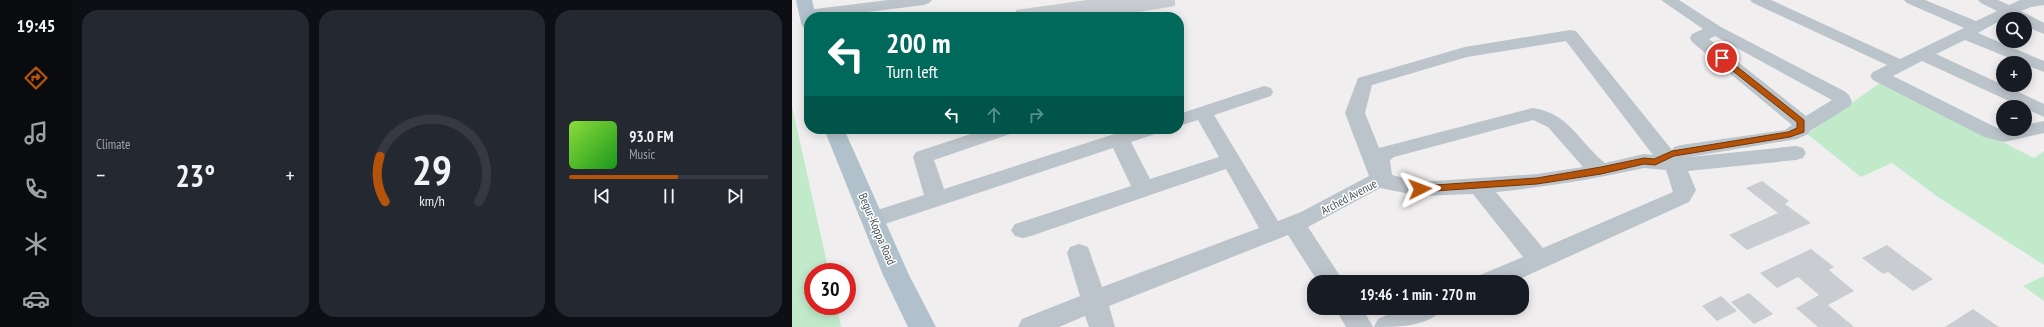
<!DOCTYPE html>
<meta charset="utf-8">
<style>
:root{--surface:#171b24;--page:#242831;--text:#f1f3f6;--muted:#9ea1a6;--line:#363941;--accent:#b45309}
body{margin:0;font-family:"PT Sans Narrow",sans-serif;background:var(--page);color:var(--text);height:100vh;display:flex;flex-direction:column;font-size:15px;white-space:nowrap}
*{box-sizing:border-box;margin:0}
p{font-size:13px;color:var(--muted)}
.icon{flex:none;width:22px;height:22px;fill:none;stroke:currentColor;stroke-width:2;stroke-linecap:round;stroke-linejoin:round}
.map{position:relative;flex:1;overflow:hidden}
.sheet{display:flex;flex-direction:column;gap:10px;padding:10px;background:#0d0f14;width:720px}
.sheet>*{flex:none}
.banner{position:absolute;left:12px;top:12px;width:380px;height:122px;border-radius:16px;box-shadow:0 2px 10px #0003;background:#00695c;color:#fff;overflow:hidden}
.buttons{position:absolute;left:1204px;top:12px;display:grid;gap:8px}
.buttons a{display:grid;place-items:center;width:36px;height:36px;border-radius:50%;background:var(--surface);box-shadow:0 2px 10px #0003;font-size:20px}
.speed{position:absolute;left:12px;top:263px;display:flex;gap:8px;font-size:20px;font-weight:700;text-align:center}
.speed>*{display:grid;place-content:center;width:52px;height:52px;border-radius:50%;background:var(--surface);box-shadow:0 2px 10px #0003;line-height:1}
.speed .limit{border:6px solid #d22;background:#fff;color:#111}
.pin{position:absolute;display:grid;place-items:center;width:34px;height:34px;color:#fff;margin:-17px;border:2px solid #fff;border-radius:50%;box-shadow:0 1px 4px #0007}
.me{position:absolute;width:44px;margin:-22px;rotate:87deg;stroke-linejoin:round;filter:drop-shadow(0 0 3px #0008)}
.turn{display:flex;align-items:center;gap:14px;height:84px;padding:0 16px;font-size:18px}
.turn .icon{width:52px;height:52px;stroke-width:2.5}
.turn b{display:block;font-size:28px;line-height:34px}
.lanes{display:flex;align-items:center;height:38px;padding:0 16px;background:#0003;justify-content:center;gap:20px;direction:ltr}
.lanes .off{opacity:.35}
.big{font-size:30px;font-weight:600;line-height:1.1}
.sheet .widget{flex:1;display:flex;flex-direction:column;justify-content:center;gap:6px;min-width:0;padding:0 14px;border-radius:16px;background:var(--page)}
.sheet .dial{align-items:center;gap:0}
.dial svg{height:104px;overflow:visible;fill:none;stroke:var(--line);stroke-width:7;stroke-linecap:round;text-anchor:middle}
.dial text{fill:var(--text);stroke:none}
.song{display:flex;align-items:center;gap:12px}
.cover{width:48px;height:48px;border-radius:6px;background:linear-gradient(135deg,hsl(90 70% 55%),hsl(120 70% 35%))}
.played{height:4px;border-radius:2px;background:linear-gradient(90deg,var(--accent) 55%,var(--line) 55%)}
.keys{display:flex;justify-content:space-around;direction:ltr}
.heat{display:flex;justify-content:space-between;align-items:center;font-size:22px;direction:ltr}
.sheet .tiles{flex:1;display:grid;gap:10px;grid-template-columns:repeat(3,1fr)}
.trip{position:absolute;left:515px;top:275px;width:222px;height:40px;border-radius:16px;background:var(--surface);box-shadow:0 2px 10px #0003;font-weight:600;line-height:40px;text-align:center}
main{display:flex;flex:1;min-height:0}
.dock{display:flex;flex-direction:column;width:72px;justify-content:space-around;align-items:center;background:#090b0e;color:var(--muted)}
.dock .icon{width:28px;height:28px}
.dock .selected{color:var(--accent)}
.dock b{font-size:18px;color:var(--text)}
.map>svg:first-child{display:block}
</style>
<main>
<nav class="dock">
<b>19:45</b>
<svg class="icon selected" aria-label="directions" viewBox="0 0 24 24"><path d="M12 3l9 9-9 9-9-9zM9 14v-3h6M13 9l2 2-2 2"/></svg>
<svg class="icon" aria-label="music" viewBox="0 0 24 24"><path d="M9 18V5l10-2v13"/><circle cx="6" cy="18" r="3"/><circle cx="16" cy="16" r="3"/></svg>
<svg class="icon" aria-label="phone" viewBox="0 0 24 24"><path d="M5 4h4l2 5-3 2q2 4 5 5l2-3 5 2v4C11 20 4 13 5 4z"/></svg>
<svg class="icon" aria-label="climate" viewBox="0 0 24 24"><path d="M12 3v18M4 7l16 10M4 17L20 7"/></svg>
<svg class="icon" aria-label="car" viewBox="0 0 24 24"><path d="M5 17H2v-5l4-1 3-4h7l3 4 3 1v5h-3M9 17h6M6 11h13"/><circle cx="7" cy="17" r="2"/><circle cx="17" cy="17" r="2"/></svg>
</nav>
<section class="sheet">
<div class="tiles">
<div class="widget"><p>Climate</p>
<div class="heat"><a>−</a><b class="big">23°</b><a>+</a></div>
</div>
<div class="widget dial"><svg viewBox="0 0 100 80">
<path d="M14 69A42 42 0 1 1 86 69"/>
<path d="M14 69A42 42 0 0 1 10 34" stroke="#b45309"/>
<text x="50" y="56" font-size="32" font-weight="700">29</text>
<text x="50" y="72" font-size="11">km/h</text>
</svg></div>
<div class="widget">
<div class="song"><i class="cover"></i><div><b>93.0 FM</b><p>Music</p></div></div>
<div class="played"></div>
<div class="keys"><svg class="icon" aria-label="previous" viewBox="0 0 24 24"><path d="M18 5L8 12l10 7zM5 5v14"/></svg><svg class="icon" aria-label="pause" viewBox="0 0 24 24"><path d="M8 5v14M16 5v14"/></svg><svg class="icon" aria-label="next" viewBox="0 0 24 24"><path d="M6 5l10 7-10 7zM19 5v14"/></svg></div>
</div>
</div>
</section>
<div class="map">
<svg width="1252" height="327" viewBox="0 0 1252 327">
<rect width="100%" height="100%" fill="#f1eeef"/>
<path fill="#c1eacb" d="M1091,81l151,77 10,-7v114l-106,-68 -46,-34 -31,14 -54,-43z
M0,106l37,166h-16v34h24l4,21h-49z
M1252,276v25l-21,-15z"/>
<path fill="#c9ccd1" d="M295,0h88v6l-66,11h-93v-7z
M970,181l27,20 -4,3 26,19 -64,27 -18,-15 49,-22 -32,-25z
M1095,245l21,16 25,18 -20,12 -25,-19 -5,2 -21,-16z
M1019,249l23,18 -5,3 25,21 -26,14 26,22h-36l-22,-19 23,-13 -21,-18 -21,11 -17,-15z
M957,293l24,21 -19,10 -23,-22z
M929,296l16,15 -20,10 -15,-15z
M1181,309l26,18h-54z"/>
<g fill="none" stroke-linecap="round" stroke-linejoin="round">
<path fill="#bbc4ca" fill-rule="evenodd" d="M96,0h44l-3,3 -5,2 -96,12h-19v2l-8,-1 -2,-3 2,-3 6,-2z
M869,0h18l42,27 123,64 5,4 3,7 -2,4 -40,25 -2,3 -11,5 -108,18 107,-11 7,2 3,5 -3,5 -7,2 -108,11 8,19 -7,12 -176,80h-37l4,-7 43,-18 -50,-63 -53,2 -40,-8 -72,39 36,55h-26l-30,-47 -179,71 6,21h-26l-4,-11 -26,11h-41l4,-8 58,-23 -13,-43 3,-6 9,-3 9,3 14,40 157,-59 -33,-59 -195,67 -8,2 -8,-2 -4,-6 4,-6 116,-38 -18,-38 -240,80 -8,-2 -3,-6 3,-6 59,-19 -11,-38 3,-5 70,-23h30l-3,4 -79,27 10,29 186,-60h31l-3,4 -27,9 19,37 69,-22 -21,-37 -19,6v-12l85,-28 7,2 2,4 -2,4 -57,19 64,106 23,-9 68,-36 -24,-63 13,-35 107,-31 105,-17 6,1 96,119 2,-3 7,-2 104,-15 7,-5 -100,-83 -2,-4 2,-4 11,-5zM923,36l115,63 2,1 -26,16 -97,-77zM774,41l87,114 -9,-1 -39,9c-26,-21 -36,-50 -72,-55l-154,40 -14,-35 7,-28 95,-28zM741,120l15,7 35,40 -46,7 -117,8 -28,-7 -2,-15 4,-3zM852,168l22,2 7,22 -130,56 -47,-56c50,-5 99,-13 148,-24z
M958,0h21l129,59 64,-31 -57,-25 -3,-3h21l51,21 21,-10 -16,-8 -3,-3h20l11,5 11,-5h24v5l-13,2 -10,4 23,12v11l-19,-8v-7h-22l-25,14 66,28v11l-79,-32 -29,14 108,50v13l-122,-56 -29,15 104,52 28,1v-4l19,-4v12l-40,9 -20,-5 -111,-57 -3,-4 3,-4 14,-7 -134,-62z
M543,308h27l11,19h-27z
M611,308h40c-12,19 -47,19 -69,19l4,-8z"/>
<path fill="#b0c1cb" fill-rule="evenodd" d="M4,0h16l4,17h-7v11l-6,-1 -2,-4z
M32,129h20l65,146 27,52h-28l-25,-52z"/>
</g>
<path fill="#b45309" stroke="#753606" d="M927,57h6l79,63v12l-14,5 -116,19 -19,9 -11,-1 -43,10 -64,10 -117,8 -5,-3 5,-3 117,-8 64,-11 43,-9 10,1 18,-8 116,-19 9,-4v-6l-78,-62z"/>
<g text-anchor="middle" stroke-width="3" stroke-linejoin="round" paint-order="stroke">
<g font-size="12" fill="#48545a" stroke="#fff">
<text transform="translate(557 197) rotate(-28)" y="4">Arched Avenue</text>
<text transform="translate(85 229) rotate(67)" y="4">Begur-Koppa Road</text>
</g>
</g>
</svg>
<div class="buttons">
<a><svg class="icon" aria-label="search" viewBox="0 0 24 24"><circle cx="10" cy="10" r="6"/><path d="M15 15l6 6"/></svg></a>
<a>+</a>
<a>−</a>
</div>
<div class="speed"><div class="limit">30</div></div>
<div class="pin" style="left:930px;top:58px;background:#d93025"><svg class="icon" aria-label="arrive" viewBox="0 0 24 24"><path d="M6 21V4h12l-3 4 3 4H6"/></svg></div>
<svg class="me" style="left:628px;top:189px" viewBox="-20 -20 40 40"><path d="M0-17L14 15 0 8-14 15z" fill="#b45309" stroke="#fff" stroke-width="4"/></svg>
<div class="trip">19:46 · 1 min · 270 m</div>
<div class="banner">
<div class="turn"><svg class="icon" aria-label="left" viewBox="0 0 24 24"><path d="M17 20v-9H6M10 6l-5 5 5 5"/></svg><div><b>200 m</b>Turn left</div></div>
<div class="lanes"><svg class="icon" aria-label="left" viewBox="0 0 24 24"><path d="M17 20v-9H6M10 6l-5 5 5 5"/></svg><svg class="icon off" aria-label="ahead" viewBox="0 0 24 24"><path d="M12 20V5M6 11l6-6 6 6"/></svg><svg class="icon off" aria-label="right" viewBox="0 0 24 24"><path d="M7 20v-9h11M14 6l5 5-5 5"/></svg></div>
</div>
</div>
</main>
